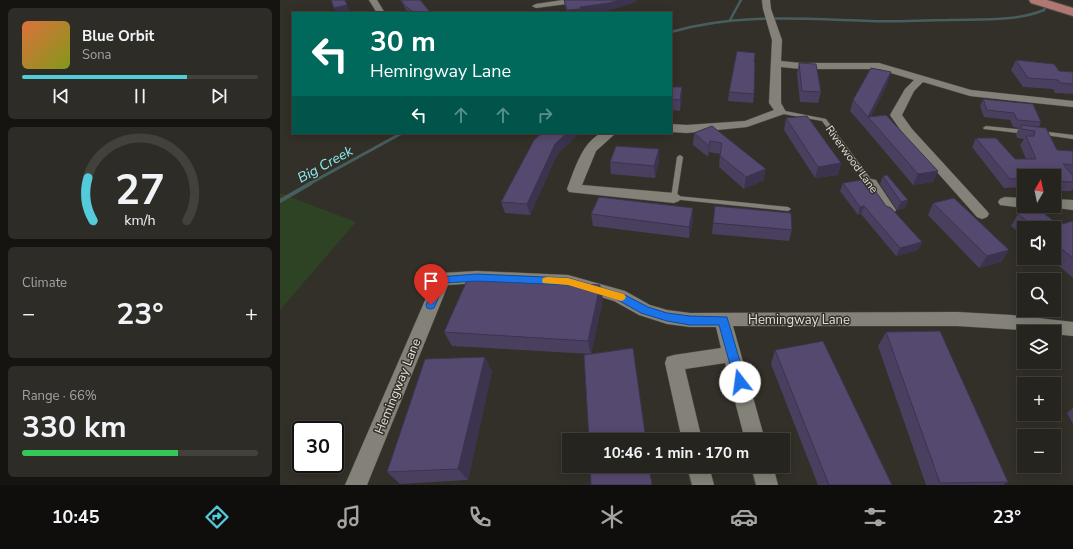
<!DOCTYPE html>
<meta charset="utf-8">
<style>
:root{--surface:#26241e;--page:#2e2c27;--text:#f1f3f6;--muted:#a4a4a4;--line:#42413c;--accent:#53cbda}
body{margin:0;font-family:"Nunito Sans",sans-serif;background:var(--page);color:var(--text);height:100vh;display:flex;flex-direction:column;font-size:15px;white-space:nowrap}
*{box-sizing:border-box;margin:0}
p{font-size:13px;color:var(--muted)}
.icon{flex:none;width:22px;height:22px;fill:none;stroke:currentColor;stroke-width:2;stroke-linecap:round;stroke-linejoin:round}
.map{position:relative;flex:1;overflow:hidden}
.details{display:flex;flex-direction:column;gap:8px;padding:8px;background:#151410;width:280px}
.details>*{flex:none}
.top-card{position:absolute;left:12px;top:12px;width:380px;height:122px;border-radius:0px;box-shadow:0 2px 10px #0003,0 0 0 1px var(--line);background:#00695c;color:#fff;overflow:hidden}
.needle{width:26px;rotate:9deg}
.buttons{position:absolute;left:737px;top:169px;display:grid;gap:8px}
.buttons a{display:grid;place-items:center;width:44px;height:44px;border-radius:0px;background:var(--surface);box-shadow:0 2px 10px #0003,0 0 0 1px var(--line);font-size:20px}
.speed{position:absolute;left:12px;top:421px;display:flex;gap:8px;font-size:20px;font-weight:700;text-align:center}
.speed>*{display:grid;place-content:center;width:52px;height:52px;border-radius:50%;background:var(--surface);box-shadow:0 2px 10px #0003,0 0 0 1px var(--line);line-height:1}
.speed .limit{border:2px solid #111;border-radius:6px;background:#fff;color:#111}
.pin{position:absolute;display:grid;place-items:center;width:34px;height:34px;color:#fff;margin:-41px -17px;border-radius:50% 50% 50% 0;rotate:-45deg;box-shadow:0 0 4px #0007}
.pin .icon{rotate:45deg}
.me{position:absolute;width:44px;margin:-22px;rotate:345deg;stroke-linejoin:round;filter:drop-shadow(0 0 3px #0008)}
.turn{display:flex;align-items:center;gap:14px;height:84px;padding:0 12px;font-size:18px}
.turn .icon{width:52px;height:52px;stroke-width:2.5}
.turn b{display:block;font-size:28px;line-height:34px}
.lanes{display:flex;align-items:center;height:38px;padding:0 12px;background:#0003;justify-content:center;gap:20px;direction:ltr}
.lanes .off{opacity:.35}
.big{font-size:30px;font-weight:700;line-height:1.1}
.details .tile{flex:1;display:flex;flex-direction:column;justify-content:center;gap:6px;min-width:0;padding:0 14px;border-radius:6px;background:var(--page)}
.details .dial{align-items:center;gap:0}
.dial svg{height:104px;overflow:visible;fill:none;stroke:var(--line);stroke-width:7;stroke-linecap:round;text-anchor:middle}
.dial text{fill:var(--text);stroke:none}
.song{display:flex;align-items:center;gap:12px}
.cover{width:48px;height:48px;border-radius:6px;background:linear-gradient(135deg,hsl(20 70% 55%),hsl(70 70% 35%))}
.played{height:4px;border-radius:2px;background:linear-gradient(90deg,var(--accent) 70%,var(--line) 70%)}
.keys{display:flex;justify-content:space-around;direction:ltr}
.heat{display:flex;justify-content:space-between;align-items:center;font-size:22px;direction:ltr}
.charge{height:6px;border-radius:3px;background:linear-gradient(90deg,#34c759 66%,var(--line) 0)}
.trip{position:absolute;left:282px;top:433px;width:228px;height:40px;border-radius:0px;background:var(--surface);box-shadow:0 2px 10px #0003,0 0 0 1px var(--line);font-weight:700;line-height:40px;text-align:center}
.dock{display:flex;height:64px;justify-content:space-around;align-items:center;background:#0f0e0c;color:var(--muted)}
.dock .icon{width:28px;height:28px}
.dock .current{color:var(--accent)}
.dock b{font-size:18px;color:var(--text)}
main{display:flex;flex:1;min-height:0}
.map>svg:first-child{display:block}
</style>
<main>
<section class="details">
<div class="tile">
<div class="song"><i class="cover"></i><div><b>Blue Orbit</b><p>Sona</p></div></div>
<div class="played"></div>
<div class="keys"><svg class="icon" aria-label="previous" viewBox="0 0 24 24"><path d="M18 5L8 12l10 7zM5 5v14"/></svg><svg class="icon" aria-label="pause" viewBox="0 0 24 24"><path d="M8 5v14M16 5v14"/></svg><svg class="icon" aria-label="next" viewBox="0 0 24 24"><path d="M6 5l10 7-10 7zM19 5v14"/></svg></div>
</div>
<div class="tile dial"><svg viewBox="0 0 100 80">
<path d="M14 69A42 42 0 1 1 86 69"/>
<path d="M14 69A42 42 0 0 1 10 36" stroke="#53cbda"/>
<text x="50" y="56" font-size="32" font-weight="700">27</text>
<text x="50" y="72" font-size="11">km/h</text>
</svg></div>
<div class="tile"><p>Climate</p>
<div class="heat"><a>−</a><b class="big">23°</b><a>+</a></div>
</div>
<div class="tile"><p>Range · 66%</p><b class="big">330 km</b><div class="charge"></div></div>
</section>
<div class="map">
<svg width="793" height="485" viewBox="0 0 793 485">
<rect width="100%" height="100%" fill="#323028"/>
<path fill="#2e4324" d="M0,193l76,29 -76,88z"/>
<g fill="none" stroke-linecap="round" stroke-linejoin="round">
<path stroke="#465e5d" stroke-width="2.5" d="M450,20l11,-20
M391,32c65,-19 132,-13 199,-11 26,1 52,-1 78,-1 33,-1 66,2 96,-10l4,-10"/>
<path stroke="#465e5d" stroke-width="3" d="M29,184l93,-51"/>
<path stroke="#465e5d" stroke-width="4" d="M0,201l31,-18"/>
<g stroke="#4e4c45" stroke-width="1">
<path id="lane" d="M500,110l46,9 47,63 1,1 -1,1h-4l-47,-63 -44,-8 -1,-1z
M706,126l40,4 3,2 -3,2 -42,-5 -1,-1z
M760,131l33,4v4l-35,-5 -1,-1z
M400,155l3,2 -6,39 111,11 3,2 -3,2 -116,-12 -1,-1 6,-41z"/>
</g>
<g stroke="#4e4c45" stroke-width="1">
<path id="street" d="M89,0h8l8,13h-8z
M283,0h23l-4,2 -46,6 -4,-2 4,-2z
M482,0h8l1,9 11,31 -1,21 20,2h78l92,27 102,11v6l-103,-11 -47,-14 -9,9 -12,24 10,14 75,82 2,3 -2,3 -5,2 -5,-2 -73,-82 -14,-20 15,-26 9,-9 -36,-11h-77l-20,-2v36l5,9 -2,2 -37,13 -60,6 -16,-1v-8l16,1 58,-4 29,-11 -5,-7 3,-63 -9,-31z
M321,133h15l-20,18 -14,34 92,8 5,2 2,3 -2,3 -5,2 -105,-11 -2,-3c8,-20 14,-45 34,-56z
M591,179l5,1 20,30 -2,3 -5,2 -5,-2 -20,-30 2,-3z
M725,197l19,1v8h5l-5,2 -24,-3 -2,-3 2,-3z
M774,199l19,1v10l-24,-3 -1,-1h6z
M197,271l91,4 57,16 25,14 17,5 23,3 267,-1 54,3 62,7v14l-19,-2v-2l-97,-6h-224l32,114h-20l-20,-77 -40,6 17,71h-20l-17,-77 2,-6 7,-2 47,-7 -5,-21h-26l-23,-3 -28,-9 -25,-14 -46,-14 -91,-4 -29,2 -81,200h-22l91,-210 6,-2z
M407,466h22l5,19h-22z
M471,466h22l5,19h-22z"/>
</g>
<g stroke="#4e4c45" stroke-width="2">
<path id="primary" d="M749,0h18l26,8v8l-42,-13z"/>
</g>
<use href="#lane" fill="#848278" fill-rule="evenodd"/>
<use href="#street" fill="#848278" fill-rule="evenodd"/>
<use href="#primary" fill="#b07775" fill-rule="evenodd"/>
</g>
<path fill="#4a3f5f" d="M120,0h20l11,13h-23z
M284,0l72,2 -26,8 -28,3h-15l-2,-7z
M736,60l43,11 14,1v22l-18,-1 -2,-4 -30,-2 -12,-17z
M519,63l22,29 -3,11 -18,-1 -3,-28z
M608,83l-18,34 68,54 -5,11 -20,3 -48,-57v-1v1l-15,-17 3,-11z
M391,87l11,11 -2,13 -9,-1z
M449,92l25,2 -1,9 -25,-2z
M703,99l58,23 -2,5 18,23 16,1v24h-1l1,1v13l-2,2h-17v-15h-30v11l-20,1 -32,-41 4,-9 39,21h11l-6,-14 4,-6 -7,-1 -1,-4 3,-6 -6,-1 -3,-7 -26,-3 -4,-11z
M506,118l55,45 -3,12 -23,3 -31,-48z
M432,126l52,54 -20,9 -25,-22 1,-13 -11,-2 -1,5 -15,-12 1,-12z
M379,149v12l-4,17 -44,-4 -1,-12z
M277,155l-27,60 -25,-2 -4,-11z
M603,176l25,24 -3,8 -8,2 -17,-26z
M563,183l43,23 36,36 -4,8 -22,6 -35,-42 -3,1 -18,-24z
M653,203l76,47 -8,12 -22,6 -51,-53z
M311,214l102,6 -4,18 -96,-12z
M738,214l41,11 14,-4v57l-23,-20h4v-30h-30v9l-13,-11z
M433,223l79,7 -3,11 -77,-7z
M323,299l-12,55 -139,-8 -8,-14z
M606,332l122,150 -5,3h-77l-48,-139z
M495,350l117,135h-74l-47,-121z
M212,371l-24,109 -68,4 -13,-12z
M793,408v16l-6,-11z"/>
<path fill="#3c334e" d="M340,0h16v2l-26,8 -28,3h-14l-1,-3 13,-3z
M67,5l3,7 -5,1h-8l-3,-5z
M611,72l-3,11 -18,36 -2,-2 -3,11 3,-11z
M402,87v11l-2,13v-11z
M287,133h13l-23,22 -27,60 -3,-11 28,-60z
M430,141l-1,11 -1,5 1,-11z
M379,149v12l-4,17 -1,-12z
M561,163l-3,12 -23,3 3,-11z
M486,169l-2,11 -20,9 2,-12z
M658,171l-5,11 -20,3 5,-11z
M628,200l-3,8 -8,2 4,-8z
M584,206l-3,8 -3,1 2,-8z
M413,208v12l-4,18v-11z
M642,242l-4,8 -22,6 4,-8z
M729,250l-8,12 -22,6 8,-12z
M320,285l3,14 -12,56 -3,-14z
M205,357l7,14 -24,109 -10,-11z"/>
<path fill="#56496f" stroke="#3c334e" d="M51,0h14l2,5 -13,3z
M121,0h19l11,13h-16l-10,-7z
M284,0h56l-11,3 -29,4v2l-13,1z
M457,51l18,2 -1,9h1l-1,32 -25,-2z
M736,60l38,4 5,7 14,1v12l-12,-1 -3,-3 -30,-2z
M519,63l17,1 5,28 -19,-1z
M591,68l20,4 -23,45 -15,-17z
M391,87h11l-2,13 -9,-1z
M703,99l50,5 8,18 -24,-2 -3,-7 -27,-3z
M606,115l52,56 -20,3 -50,-57z
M527,116l34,47 -23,4 -32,-49z
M741,125l25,3 11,22 16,1v14l-10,-1 10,12v6l-19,-1v-5h-30v2l-14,1 -34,-41h20l19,21h21l-10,-23h8l1,-5 -13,-2z
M432,126l54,43 -20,8 -26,-21 2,-13 -12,-2 -1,5 -15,-13z
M262,133h25l-12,11 -28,60 -26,-2 33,-62z
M336,146l43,3 -5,17 -44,-4z
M607,175l21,25 -7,2 -18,-26z
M587,179l19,27 5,2 31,34 -22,6 -36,-42 -4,1 -17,-24z
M319,197l94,11 -4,19 -98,-13z
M674,198l55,52 -22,6 -54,-53z
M435,206l76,7 1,17 -79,-7z
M757,208l22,17 14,-4v37l-19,-15v-15h-18l-18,-14z
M188,278l132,7 -12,56 -144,-9z
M660,331l68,151 -68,1 -54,-151z
M543,341l69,144h-63l-54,-135z
M353,348l13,92h-57l-5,-85z
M205,357l-27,112 -71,3 38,-113z
M310,466h59l3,19h-61z"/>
<path fill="#1a73e8" stroke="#114b97" d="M197,274l91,4 55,16 25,13 19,6 23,3 37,1 19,65 -2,4 -4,2 -4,-2 -17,-61h-29l-23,-4 -26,-8 -25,-14 -48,-14 -91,-4 -32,2 -11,25 -3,1 -4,-1 -1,-3 12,-28z"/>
<path fill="#f59e0b" d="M267,277l21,1 56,16 2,3 -2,3 -3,1 -53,-16 -25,-2 -1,-2 1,-3z"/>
<g text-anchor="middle" stroke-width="3" stroke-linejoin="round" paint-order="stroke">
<g font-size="11" fill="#e1e0da" stroke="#323028">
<text transform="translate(572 159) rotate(54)" y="4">Riverwood Lane</text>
</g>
<g font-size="13" fill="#e1e0da" stroke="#323028">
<text x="519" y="324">Hemingway Lane</text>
<text transform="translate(117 386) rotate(-68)" y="5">Hemingway Lane</text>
</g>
<g font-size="14" font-style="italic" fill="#8beef6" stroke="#323028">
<text transform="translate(45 164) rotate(-29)" y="5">Big Creek</text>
</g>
</g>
</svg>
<div class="buttons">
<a><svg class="needle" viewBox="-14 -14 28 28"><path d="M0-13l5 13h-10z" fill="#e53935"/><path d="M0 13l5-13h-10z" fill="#a4a4a4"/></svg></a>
<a><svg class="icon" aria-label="sound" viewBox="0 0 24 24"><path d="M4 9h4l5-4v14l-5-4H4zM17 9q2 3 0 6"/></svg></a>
<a><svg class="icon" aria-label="search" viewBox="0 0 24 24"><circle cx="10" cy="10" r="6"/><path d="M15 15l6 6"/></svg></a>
<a><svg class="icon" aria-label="layers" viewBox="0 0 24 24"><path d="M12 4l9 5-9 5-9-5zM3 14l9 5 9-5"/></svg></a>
<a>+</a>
<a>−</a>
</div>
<div class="speed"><div class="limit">30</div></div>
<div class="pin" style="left:151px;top:305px;background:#d93025"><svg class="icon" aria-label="arrive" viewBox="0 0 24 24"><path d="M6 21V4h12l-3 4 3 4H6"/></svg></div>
<svg class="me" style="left:460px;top:382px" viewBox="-20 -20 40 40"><circle r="19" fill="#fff"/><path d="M0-13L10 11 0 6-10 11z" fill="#1a73e8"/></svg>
<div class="trip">10:46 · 1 min · 170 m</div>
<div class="top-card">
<div class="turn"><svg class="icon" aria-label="left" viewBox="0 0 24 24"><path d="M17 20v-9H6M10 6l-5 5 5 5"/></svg><div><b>30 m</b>Hemingway Lane</div></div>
<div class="lanes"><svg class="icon" aria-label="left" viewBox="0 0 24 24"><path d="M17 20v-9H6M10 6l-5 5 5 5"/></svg><svg class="icon off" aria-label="ahead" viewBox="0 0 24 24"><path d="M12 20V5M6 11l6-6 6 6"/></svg><svg class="icon off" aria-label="ahead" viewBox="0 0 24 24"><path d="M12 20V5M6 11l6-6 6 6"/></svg><svg class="icon off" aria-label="right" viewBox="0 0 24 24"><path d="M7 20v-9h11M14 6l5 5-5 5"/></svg></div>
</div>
</div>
</main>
<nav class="dock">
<b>10:45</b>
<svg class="icon current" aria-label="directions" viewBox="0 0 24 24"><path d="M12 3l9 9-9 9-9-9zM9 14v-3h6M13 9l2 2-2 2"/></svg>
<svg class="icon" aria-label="music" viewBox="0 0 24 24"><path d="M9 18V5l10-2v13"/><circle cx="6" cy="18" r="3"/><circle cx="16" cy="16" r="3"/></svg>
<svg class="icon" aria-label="phone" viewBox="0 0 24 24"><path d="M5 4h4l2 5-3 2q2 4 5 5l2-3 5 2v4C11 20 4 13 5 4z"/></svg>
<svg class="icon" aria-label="climate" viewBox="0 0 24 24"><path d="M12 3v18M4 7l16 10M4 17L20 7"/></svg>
<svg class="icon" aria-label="car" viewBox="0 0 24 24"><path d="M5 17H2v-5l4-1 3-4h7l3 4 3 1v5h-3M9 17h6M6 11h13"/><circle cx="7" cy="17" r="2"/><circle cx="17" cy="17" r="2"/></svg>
<svg class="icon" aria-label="filters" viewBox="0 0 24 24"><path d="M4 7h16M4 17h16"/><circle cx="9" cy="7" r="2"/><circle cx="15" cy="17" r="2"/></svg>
<b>23°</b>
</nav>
